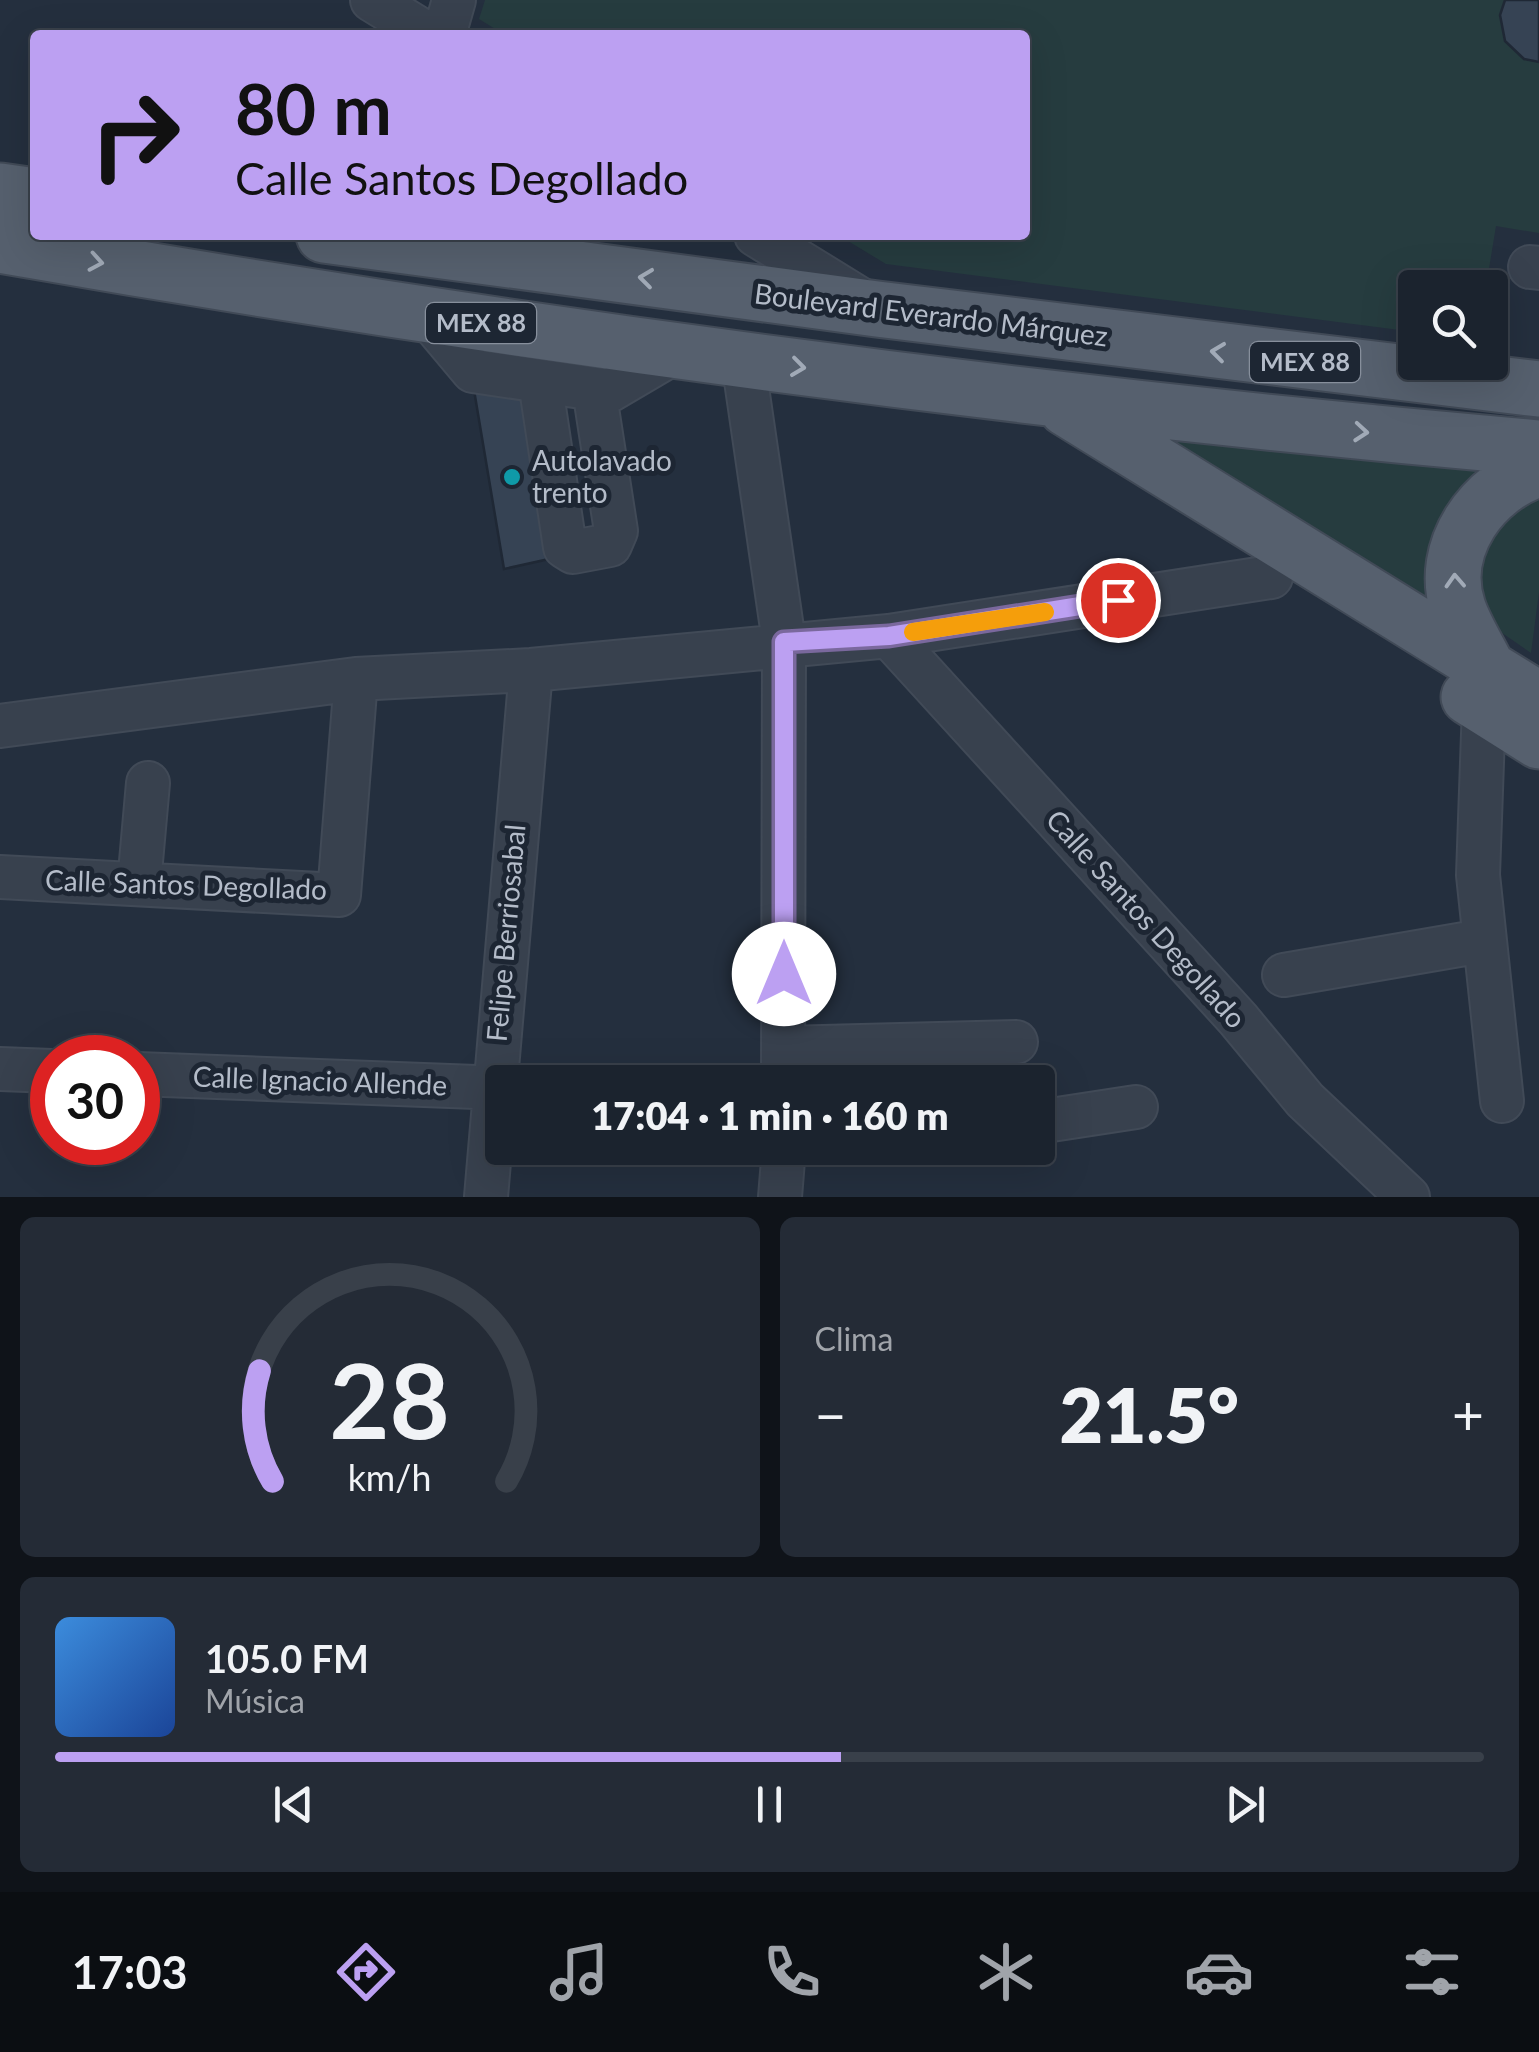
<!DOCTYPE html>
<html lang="es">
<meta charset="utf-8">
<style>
:root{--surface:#1b232e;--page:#242b36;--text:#f1f3f6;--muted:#a0a4aa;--line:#39404a;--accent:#bca0f2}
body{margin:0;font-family:Lato,sans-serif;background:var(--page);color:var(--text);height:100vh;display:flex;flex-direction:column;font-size:38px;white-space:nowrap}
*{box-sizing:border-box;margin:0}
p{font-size:32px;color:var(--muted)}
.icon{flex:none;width:55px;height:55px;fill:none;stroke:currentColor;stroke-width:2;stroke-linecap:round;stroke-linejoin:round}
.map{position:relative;height:1197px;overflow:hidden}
.details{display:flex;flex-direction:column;gap:20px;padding:20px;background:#0f1319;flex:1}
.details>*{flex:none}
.banner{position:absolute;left:30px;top:30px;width:1000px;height:210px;border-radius:10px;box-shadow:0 10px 40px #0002,0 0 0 2px var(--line);background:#bca0f2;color:#111;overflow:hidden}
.controls{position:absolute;left:1398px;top:270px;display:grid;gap:20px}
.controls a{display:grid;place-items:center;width:110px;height:110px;border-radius:10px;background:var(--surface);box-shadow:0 10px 40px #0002,0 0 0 2px var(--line);font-size:50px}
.speed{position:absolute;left:30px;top:1035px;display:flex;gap:20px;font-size:50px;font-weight:700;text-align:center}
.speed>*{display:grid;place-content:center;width:130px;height:130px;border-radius:50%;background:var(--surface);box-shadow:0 10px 40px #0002,0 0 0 2px var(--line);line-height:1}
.speed .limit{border:15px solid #d22;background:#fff;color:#111}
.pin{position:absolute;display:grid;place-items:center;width:85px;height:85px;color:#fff;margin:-42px;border:5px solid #fff;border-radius:50%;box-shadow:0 2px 10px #0007}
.me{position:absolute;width:110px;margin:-55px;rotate:0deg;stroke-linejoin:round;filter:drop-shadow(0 0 8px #0008)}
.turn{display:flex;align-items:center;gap:35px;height:210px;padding:0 40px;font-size:45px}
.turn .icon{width:130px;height:130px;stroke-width:2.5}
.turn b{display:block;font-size:70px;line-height:85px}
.big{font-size:75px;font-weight:800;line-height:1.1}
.details .tile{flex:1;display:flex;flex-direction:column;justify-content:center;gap:15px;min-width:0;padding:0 35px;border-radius:15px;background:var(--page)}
.details .dial{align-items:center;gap:0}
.dial svg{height:260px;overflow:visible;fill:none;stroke:var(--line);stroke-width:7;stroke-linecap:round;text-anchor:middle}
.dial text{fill:var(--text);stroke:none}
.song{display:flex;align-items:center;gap:30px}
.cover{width:120px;height:120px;border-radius:15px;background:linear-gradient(135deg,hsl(210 70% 55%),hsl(220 70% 35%))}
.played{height:10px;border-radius:5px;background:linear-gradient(90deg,var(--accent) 55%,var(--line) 55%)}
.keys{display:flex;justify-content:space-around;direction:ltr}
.heat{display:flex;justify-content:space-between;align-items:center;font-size:55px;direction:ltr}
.details .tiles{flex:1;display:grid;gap:20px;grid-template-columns:1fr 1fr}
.tile:last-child{grid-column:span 2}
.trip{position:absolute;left:485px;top:1065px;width:570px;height:100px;border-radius:10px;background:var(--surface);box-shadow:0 10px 40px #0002,0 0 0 2px var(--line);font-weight:800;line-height:100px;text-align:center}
.tab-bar{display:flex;height:160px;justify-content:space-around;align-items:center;background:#0b0e12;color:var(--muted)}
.tab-bar .icon{width:70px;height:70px}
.tab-bar .selected{color:var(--accent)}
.tab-bar b{font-size:45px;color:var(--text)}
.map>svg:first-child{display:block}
</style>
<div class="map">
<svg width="1539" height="1197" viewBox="0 0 1539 1197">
<rect width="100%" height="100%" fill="#242f3e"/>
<path fill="#263c3f" d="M485,0h1054v233l-43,-7 -10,61 -71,1v44l-529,-68 -48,-29h187v-200h-520l-26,-16z
M1110,423l384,43 -53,148z
M1539,498v94l-8,61 -39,-27 -16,-52 29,-66z"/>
<path fill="#364354" stroke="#1f2835" stroke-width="2.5" d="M1505,0h34v62l-15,-3 -19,-18 -5,-26z
M474,390l49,6 26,163 -45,10z"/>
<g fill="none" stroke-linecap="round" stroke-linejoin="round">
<g stroke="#414a57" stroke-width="46">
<path id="minor" d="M372,0l57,35
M444,35l10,-35
M756,235l112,69
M1530,267l9,1
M426,315l47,56 136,20 68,-40
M743,360l41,282 -1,440
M540,381l25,166 8,5 37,-7 6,-14 -22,-142
M889,636l349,383 67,81 103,97
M1484,706l-6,169 24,226
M0,726l356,-47 175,-9 358,-34 382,-59
M0,877l339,18 17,-216
M139,884l9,-101
M1284,975l198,-34
M784,1048l232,-6
M0,1069l52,2
M138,1074l364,14
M1038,1122l98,-15
M486,1197l45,-527
M780,1197l4,-49"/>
</g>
<g stroke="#414a57" stroke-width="59">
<path id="major" d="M0,191l35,5
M324,235l553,74 662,80
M0,245c510,89 1023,158 1539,203
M1066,408l473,292
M1489,671c-10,-21 -24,-42 -31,-63 -20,-60 25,-122 81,-139
M1469,697l70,44"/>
</g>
<use href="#minor" stroke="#38414e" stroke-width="42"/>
<use href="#major" stroke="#56606e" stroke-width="55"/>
</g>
<defs><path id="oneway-chevron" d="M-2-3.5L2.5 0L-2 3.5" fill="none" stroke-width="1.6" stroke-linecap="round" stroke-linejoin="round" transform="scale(2.5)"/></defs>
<g stroke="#a1aab7">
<use href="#oneway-chevron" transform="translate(96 262) rotate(10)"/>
<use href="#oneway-chevron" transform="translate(646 278) rotate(-173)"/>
<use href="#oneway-chevron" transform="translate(1218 352) rotate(-173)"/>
<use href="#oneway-chevron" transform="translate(798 367) rotate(7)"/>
<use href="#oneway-chevron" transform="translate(1361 432) rotate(5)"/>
<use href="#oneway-chevron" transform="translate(1455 581) rotate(-93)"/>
</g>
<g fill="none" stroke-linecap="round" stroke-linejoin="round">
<g stroke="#7a689d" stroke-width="25">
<path id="route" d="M784,974v-332l105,-6 229,-36"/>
</g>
<use href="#route" stroke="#bca0f2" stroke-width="18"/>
<path stroke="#f59e0b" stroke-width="18" d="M913,632l132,-20"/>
</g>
<circle fill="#0f9aa8" stroke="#1d2633" stroke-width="4" cx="512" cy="477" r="10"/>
<g text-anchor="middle" stroke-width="10" stroke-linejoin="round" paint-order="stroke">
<g fill="#1d2633" stroke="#878f9c" stroke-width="2.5">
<rect x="426" y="303" width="110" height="40" rx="8"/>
<rect x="1250" y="342" width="110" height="40" rx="8"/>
</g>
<g font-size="25" font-weight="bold" fill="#b4bcc9">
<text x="481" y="332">MEX 88</text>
<text x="1305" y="371">MEX 88</text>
</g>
<g font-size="28" fill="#b4bcc9" stroke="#1d2633">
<text transform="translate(931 315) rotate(7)" y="10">Boulevard Everardo Márquez</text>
<text transform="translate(186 885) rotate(2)" y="10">Calle Santos Degollado</text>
<text transform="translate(1146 919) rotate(48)" y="10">Calle Santos Degollado</text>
<text transform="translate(506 933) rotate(-85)" y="10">Felipe Berriosabal</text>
<text transform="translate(320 1081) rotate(2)" y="10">Calle Ignacio Allende</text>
</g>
<g font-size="28" fill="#b4bcc9" stroke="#1d2633" text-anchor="start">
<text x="532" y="471">Autolavado<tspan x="532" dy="32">trento</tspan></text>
</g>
</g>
</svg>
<div class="controls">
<a><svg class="icon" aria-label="search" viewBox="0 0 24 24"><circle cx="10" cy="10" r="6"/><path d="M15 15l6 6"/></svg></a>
</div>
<div class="speed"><div class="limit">30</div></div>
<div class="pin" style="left:1118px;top:600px;background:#d93025"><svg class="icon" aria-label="arrive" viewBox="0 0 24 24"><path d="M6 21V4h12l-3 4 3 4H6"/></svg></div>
<svg class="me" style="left:784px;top:974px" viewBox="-20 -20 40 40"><circle r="19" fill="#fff"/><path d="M0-13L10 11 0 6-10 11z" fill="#bca0f2"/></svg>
<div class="trip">17:04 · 1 min · 160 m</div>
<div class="banner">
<div class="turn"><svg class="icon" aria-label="right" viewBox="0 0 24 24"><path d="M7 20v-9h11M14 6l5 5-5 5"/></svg><div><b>80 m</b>Calle Santos Degollado</div></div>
</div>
</div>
<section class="details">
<div class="tiles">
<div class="tile dial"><svg viewBox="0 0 100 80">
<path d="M14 69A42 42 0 1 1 86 69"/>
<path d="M14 69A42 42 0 0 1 10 35" stroke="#bca0f2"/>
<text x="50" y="56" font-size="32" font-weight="700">28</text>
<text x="50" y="72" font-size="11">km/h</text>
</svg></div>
<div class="tile"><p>Clima</p>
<div class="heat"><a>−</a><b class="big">21.5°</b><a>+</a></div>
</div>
<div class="tile">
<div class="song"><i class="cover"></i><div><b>105.0 FM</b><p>Música</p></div></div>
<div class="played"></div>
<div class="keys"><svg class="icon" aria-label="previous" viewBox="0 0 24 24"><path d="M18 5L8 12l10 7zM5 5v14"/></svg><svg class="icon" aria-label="pause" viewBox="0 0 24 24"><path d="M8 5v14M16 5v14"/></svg><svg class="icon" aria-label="next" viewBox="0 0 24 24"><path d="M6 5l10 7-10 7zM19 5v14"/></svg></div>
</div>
</div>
</section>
<nav class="tab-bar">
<b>17:03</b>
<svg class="icon selected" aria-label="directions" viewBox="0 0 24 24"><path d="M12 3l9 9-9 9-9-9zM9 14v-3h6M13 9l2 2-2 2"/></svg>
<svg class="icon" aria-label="music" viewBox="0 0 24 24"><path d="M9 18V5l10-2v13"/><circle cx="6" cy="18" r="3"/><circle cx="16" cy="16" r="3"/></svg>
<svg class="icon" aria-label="phone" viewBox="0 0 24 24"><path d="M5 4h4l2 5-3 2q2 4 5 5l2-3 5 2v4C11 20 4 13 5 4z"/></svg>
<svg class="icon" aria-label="climate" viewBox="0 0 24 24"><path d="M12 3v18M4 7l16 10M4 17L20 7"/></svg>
<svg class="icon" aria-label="car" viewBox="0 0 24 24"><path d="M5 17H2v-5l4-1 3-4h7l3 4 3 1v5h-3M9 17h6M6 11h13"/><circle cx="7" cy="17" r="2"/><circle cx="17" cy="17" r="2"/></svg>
<svg class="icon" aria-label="filters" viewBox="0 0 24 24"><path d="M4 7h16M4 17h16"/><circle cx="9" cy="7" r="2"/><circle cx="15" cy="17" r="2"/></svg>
</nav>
